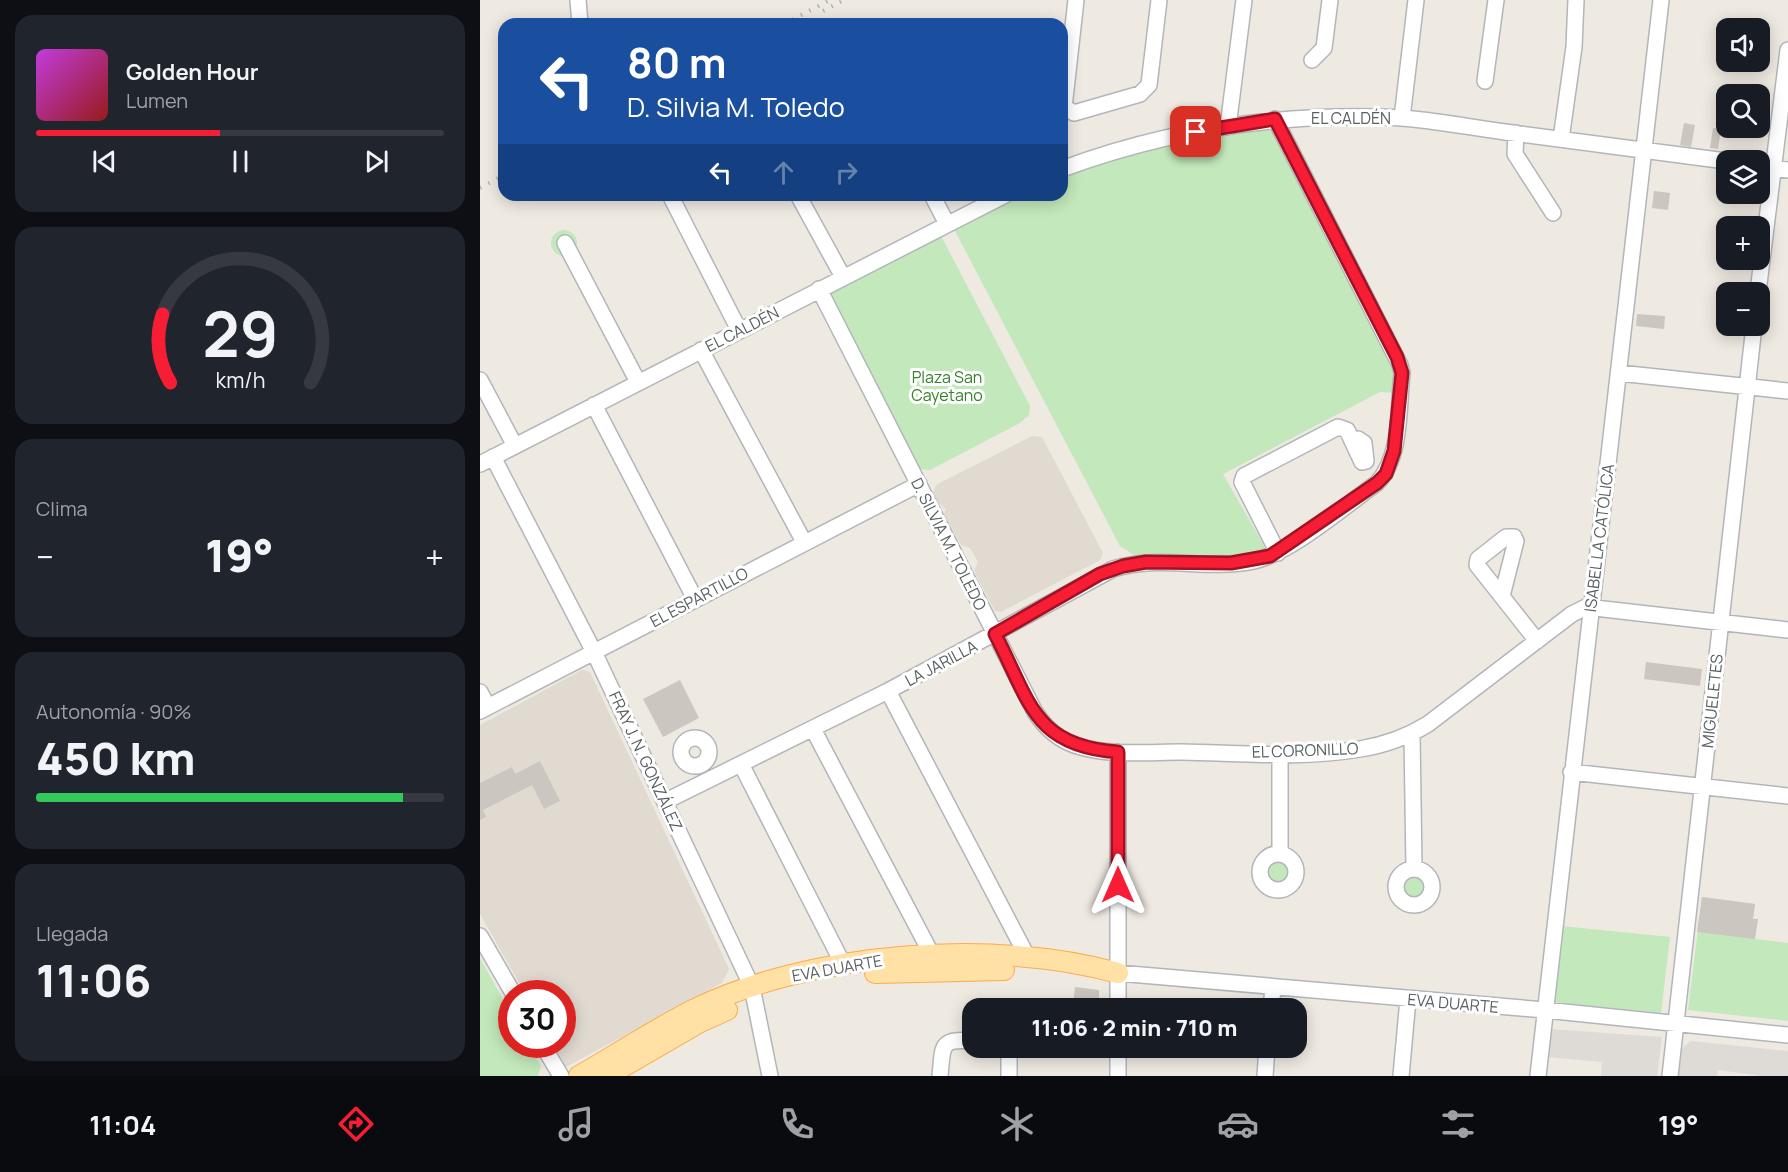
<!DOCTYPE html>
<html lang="es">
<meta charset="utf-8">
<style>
:root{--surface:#171b24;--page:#20242c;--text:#f1f3f6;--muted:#9ea1a6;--line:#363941;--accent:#f71d34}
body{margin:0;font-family:Manrope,sans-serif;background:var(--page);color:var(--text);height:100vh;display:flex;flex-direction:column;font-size:22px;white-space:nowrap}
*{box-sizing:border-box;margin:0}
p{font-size:20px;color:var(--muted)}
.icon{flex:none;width:33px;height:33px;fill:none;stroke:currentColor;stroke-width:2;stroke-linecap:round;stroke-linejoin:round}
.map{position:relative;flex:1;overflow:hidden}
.drawer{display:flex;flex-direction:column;gap:15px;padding:15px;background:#0d0f14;width:480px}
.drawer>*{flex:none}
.top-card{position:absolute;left:18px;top:18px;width:570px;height:183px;border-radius:18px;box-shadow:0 3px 15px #0003;background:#1a4fa0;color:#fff;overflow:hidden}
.tools{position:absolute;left:1236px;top:18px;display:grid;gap:12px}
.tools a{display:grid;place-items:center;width:54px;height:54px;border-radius:12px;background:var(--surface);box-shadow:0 3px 15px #0003;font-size:30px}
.speed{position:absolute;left:18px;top:980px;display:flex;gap:12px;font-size:30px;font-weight:700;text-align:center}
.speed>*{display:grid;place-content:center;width:78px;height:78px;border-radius:50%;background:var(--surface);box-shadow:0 3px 15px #0003;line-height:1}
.speed .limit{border:9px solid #d22;background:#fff;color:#111}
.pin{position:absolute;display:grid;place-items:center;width:51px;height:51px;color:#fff;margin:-26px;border-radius:12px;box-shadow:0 3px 9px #0006}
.me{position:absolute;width:66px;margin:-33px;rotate:0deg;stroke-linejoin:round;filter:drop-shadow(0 0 4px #0008)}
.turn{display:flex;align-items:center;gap:21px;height:126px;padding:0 30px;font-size:27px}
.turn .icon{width:78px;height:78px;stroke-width:2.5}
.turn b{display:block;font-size:42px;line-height:51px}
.lanes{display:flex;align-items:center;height:57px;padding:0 30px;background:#0003;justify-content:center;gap:30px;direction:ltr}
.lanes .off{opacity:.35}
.big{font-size:45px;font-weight:800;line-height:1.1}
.drawer .tile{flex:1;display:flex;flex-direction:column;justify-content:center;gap:9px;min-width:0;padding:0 21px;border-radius:18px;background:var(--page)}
.drawer .dial{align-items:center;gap:0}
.dial svg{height:156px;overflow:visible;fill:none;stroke:var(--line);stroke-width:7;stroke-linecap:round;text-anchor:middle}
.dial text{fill:var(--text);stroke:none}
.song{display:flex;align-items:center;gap:18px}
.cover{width:72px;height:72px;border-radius:9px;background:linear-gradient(135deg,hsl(290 70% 55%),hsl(0 70% 35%))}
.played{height:6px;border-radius:3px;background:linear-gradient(90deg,var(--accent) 45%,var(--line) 45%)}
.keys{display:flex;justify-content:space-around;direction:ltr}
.heat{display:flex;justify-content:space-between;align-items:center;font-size:33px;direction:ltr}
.charge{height:9px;border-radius:4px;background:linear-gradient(90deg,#34c759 90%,var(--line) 0)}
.trip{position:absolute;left:482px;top:998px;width:345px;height:60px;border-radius:18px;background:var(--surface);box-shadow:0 3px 15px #0003;font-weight:800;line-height:60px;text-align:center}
.dock{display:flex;height:96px;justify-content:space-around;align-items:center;background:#090b0e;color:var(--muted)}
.dock .icon{width:42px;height:42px}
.dock .active{color:var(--accent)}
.dock b{font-size:27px;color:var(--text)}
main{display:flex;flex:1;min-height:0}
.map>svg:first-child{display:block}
</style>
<main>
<section class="drawer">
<div class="tile">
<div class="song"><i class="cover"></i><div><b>Golden Hour</b><p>Lumen</p></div></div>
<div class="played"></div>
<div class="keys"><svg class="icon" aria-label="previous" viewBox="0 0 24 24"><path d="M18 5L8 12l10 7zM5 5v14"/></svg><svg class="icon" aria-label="pause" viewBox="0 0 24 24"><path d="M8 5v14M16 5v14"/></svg><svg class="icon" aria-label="next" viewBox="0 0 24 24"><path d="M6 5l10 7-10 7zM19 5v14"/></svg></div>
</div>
<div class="tile dial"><svg viewBox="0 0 100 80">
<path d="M14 69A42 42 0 1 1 86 69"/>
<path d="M14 69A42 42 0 0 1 10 34" stroke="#f71d34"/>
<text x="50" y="56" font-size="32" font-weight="700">29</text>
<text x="50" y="72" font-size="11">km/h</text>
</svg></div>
<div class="tile"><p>Clima</p>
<div class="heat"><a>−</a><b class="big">19°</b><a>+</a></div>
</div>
<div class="tile"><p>Autonomía · 90%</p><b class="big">450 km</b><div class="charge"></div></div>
<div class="tile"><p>Llegada</p><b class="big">11:06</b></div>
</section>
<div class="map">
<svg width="1308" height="1076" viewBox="0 0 1308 1076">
<rect width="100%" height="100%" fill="#eee9e1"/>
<path fill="#dedbd6" d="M1070,1029l112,8 -5,39h-56l1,-14 -55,-5z
M1211,1041l97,10v25h-26l-44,-6 -1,6h-40l3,-26z"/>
<path fill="#e0dad1" d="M552,436l10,1 61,116 -3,7 -99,52 -6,-1 -21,-40 4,-9 -8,-14 -9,-3 -17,-31 2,-5 -9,-7 -4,-9 3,-8z
M102,670l8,2 139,297 -7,14 -156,84 -13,-23h9v-51h-37l-45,-79v-189z"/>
<path fill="#c3e8bb" d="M785,128l10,4 120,232 2,29 -17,-1 -157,82 44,77 -27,7 -103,-1 -17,-11 -166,-317 67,-34h41v-19c66,-23 134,-35 203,-48z
M71 243a13 13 0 1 1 26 0a13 13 0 1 1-26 0Z
M460,234l90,172 -1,9 -9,8 -90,47 -9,-1 -8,-8 -85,-166 4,-6z
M785 874a12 12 0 1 1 24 0a12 12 0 1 1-24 0Z
M921 888a12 12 0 1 1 24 0a12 12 0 1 1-24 0Z
M1222,897l53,7 -2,15h5l-3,20 33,4v78l-100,-11z
M1081,926l109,11 -9,76 -108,-11z
M0,958l31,56 1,30h16l13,22 -3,10h-58z"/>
<path fill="#cbc6c0" d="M1204,123l11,2 -4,22 -11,-2z
M1233,128l8,1 -3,20 -8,-1z
M1174,191l16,2 -2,17 -16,-2z
M1157,314l28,2 -1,13 -28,-3z
M1166,662l56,7 -2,17 -56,-7z
M200,680l19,38 -36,19 -20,-38z
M60,761l20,40 -16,8 -12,-24 -49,25 3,7 -6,3v-37l32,-16 3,7z
M1222,897l53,7 -2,15h5l-3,20 -58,-7z
M595,987l24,3v18h-26z"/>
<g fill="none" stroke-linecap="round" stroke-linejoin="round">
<g stroke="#b2b6ba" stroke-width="18">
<path id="minor" d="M98,0l2,24
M596,0l-12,107 10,6 66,-19 9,-9 10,-85
M832,60l12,-12 6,-48
M1005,81l11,-81
M922,118l14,-118
M748,127l16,-127
M1036,133l-1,21 38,59
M1081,139l13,-92 2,-47
M1280,166l28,4
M582,169c100,-37 206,-54 312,-52 44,0 88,9 131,15 74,10 148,19 221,29
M190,195l69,135
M318,195l45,82
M452,195l15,29
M85,243l73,139
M339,289l216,423c11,17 26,30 46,35 32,9 68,5 101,5 58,1 120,7 178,-3 25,-4 47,-12 68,-25l144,-110 14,-7 202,23
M1278,292l30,-242
M221,350l103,192
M1139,373l169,18
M0,380l35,66
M114,405l101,194
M13,457l101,195 158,335 18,89
M0,464l525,-269
M798,553l-36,-71 2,-6 94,-49 9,3 15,32 4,-1 -2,-18 -6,-4 -6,2
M1022,596l14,-55 -2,-4h-8l-28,22 -1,6 60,76
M408,691l140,267
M0,692l8,15
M0,711l439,-227
M333,729l119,226
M932,734l2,135
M201 752a14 14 0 1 1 28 0a14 14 0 1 1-28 0Z
M800,753v101
M261,764l102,200
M1091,772l217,24
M186,801l222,-110 225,-122c46,-15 94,2 141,-8 36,-8 91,-55 123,-78 25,-27 21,-74 25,-110l-2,-8 -125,-246
M780 872a18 18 0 1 1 36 0a18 18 0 1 1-36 0Z
M916 887a18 18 0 1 1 36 0a18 18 0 1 1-36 0Z
M0,936l33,57
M638,973l427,37 243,25
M638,1008v-256
M791,1008l2,-20
M62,1044l19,32
M526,1047l3,9v20
M638,1047v29
M460,1076c3,-29 -1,-38 32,-35
M785,1076l2,-29
M921,1076l7,-77
M1058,1076l123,-1076
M1190,1076l84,-750"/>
</g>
<g stroke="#fdab4b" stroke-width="22">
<path id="major" d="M395,973l129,-3
M99,1076c38,-22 75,-46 114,-66 117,-58 300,-72 425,-37
M127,1076l93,-54 27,-12"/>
</g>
<use href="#minor" stroke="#fff" stroke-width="15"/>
<use href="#major" stroke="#ffe0a5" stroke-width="20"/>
<path stroke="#b1b2b3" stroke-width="4" stroke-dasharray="1.5 8" stroke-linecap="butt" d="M343,11l21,-11
M304,24l46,-24
M0,188l24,-13"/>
</g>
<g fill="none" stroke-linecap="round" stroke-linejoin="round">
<g stroke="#a11322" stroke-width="15">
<path id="route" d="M638,885v-133c-85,-6 -88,-51 -123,-118l105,-60 23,-8 23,-4 85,1 39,-7 107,-73 9,-9 8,-23 8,-78 -5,-16 -122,-238 -79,13"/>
</g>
<use href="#route" stroke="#f71d34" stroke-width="10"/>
</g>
<g text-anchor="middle" stroke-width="6" stroke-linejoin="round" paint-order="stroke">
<g font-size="16" fill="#596063" stroke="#fff">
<text x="871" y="124">EL CALDÉN</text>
<text transform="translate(262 329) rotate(-27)" y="6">EL CALDÉN</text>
<text transform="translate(1119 538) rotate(-83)" y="6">ISABEL LA CATÓLICA</text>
<text transform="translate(469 544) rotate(63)" y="6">D. SILVIA M. TOLEDO</text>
<text transform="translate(219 597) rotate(-28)" y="6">EL ESPARTILLO</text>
<text transform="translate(461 663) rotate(-28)" y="6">LA JARILLA</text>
<text transform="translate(1232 701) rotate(-84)" y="6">MIGUELETES</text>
<text transform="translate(825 750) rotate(-2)" y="6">EL CORONILLO</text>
<text transform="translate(166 761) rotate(65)" y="6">FRAY J. N. GONZÁLEZ</text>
<text transform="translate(357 968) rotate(-10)" y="6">EVA DUARTE</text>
<text transform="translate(973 1003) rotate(5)" y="6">EVA DUARTE</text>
</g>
<g font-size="16" fill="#37812c" stroke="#fff">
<text x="467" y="383">Plaza San<tspan x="467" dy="18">Cayetano</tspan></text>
</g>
</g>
</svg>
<div class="tools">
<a><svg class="icon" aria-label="sound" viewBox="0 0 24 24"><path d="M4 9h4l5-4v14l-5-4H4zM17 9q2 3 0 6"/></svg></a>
<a><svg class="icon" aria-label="search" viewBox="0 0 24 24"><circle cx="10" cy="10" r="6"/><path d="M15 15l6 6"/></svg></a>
<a><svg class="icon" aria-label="layers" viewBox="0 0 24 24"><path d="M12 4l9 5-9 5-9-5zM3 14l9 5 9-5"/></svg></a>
<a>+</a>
<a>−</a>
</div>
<div class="speed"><div class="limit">30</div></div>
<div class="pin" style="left:716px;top:132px;background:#d93025"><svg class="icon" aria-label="arrive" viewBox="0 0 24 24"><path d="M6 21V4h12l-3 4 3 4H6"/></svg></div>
<svg class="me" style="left:638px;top:885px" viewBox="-20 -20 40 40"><path d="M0-17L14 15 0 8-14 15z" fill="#f71d34" stroke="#fff" stroke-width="4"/></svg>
<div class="trip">11:06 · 2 min · 710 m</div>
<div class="top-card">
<div class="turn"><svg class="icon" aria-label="left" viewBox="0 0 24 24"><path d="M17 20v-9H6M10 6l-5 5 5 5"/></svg><div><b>80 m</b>D. Silvia M. Toledo</div></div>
<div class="lanes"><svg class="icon" aria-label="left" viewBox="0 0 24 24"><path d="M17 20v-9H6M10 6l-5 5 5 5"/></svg><svg class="icon off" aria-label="ahead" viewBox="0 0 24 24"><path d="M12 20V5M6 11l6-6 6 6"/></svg><svg class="icon off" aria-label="right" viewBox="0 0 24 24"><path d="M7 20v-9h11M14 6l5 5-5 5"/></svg></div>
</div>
</div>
</main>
<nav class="dock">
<b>11:04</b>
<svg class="icon active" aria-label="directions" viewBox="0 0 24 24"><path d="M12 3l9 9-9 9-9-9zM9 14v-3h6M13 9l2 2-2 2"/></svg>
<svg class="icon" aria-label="music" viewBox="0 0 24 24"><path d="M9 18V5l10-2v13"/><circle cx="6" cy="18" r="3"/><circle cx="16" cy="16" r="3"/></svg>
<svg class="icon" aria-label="phone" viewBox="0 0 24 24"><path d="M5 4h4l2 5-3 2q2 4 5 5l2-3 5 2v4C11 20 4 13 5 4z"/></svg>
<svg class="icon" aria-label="climate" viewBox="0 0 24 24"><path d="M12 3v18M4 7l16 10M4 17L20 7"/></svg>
<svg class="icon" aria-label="car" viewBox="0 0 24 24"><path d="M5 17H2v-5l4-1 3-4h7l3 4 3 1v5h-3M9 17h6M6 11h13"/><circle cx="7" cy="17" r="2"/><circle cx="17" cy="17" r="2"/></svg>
<svg class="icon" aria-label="filters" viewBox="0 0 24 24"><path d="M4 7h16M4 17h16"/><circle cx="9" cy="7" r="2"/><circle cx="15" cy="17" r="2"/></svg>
<b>19°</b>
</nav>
